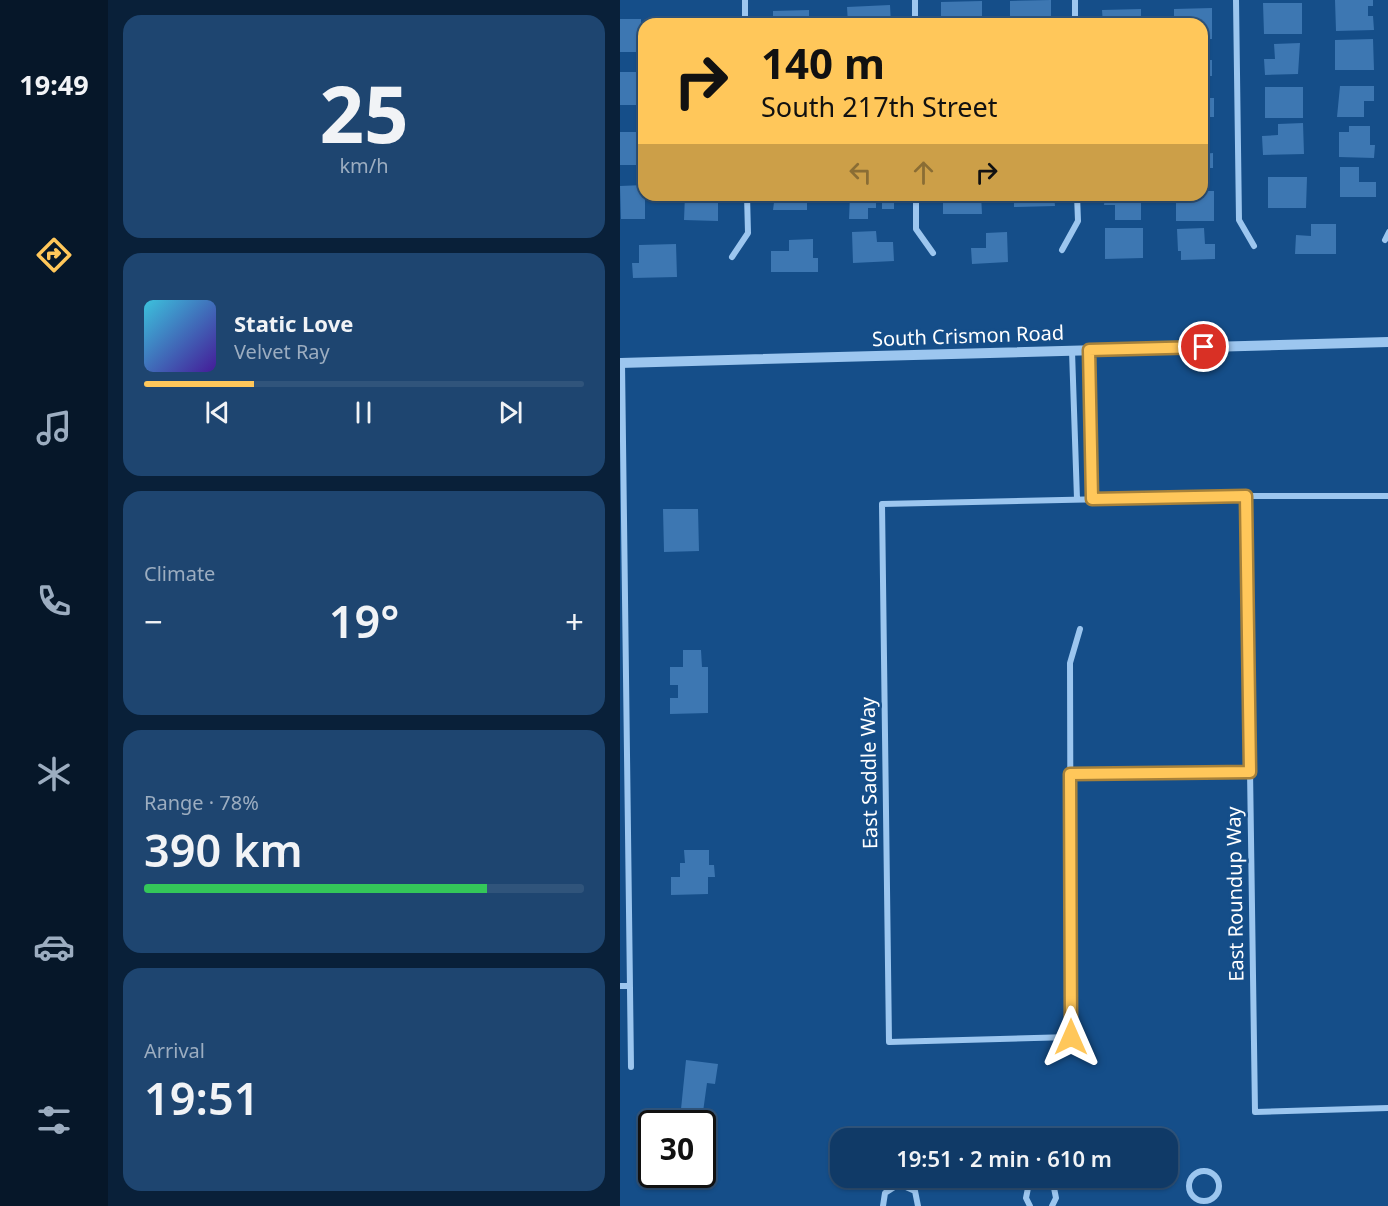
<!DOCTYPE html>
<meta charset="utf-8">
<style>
:root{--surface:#103a67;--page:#1e4570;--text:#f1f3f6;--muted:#9cadc0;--line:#30547b;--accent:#ffc75a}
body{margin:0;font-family:"Noto Sans",sans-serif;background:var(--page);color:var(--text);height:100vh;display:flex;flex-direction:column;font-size:22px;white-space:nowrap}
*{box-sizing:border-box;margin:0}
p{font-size:20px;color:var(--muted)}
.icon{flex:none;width:33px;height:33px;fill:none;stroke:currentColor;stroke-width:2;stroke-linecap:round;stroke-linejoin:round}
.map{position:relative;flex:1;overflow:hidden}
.panel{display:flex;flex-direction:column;gap:15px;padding:15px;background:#092039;width:512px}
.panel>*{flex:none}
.guide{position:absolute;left:18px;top:18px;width:570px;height:183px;border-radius:18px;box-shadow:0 2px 4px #0004,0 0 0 2px var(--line);background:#ffc75a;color:#111;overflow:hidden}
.speed{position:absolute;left:18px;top:1110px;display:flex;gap:12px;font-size:30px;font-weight:700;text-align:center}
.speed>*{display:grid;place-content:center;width:78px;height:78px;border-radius:50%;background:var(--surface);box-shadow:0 2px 4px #0004,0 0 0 2px var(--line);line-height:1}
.speed .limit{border:3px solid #111;border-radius:9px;background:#fff;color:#111}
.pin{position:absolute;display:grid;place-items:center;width:51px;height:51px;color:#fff;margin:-26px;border:3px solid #fff;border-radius:50%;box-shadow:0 2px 6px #0007}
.me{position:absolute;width:66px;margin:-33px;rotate:0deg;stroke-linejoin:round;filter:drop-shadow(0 0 4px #0008)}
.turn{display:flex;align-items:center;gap:21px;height:126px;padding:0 24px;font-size:27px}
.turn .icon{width:78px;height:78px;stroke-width:2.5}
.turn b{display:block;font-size:42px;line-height:51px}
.lanes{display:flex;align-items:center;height:57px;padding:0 24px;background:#0003;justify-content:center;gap:30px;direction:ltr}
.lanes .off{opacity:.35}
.big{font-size:45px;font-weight:600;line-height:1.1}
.panel .tile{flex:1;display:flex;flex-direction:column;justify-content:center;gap:9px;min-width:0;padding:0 21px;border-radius:18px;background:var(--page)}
.panel .dial{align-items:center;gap:0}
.dial b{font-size:78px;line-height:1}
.song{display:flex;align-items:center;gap:18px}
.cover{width:72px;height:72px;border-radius:9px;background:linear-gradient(135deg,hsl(190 70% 55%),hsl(260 70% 35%))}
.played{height:6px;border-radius:3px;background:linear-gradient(90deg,var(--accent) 25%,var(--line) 25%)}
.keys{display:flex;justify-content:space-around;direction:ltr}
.heat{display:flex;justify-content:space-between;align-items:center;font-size:33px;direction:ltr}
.charge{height:9px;border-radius:4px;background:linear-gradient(90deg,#34c759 78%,var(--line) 0)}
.trip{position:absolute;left:210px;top:1128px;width:348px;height:60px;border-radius:18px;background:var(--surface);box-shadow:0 2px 4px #0004,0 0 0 2px var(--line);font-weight:600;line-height:60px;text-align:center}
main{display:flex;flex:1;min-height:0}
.tab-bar{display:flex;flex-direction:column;width:108px;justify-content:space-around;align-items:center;background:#061729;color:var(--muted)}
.tab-bar .icon{width:42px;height:42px}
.tab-bar .on{color:var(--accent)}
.tab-bar b{font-size:27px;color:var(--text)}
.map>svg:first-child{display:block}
</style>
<main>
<nav class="tab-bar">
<b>19:49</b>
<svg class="icon on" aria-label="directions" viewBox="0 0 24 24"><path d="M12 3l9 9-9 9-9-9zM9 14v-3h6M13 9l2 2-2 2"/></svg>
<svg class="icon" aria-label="music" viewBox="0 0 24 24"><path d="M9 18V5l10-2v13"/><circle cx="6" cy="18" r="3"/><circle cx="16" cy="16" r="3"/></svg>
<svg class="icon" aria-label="phone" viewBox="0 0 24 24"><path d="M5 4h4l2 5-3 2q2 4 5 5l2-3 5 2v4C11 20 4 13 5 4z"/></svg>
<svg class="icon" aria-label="climate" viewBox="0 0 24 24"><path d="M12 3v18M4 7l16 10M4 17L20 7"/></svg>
<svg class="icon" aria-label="car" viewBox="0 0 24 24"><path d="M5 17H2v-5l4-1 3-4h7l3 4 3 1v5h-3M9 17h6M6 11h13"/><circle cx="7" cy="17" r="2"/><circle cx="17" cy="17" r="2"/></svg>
<svg class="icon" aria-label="filters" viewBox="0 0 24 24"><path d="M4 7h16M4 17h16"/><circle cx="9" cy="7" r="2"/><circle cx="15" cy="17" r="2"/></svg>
</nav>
<section class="panel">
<div class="tile dial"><b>25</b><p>km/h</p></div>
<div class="tile">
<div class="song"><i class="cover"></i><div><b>Static Love</b><p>Velvet Ray</p></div></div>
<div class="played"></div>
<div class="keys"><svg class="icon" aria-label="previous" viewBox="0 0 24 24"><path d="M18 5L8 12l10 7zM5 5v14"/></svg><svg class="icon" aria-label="pause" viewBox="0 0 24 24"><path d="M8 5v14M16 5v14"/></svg><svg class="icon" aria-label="next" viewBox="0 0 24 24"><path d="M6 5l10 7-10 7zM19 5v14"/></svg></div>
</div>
<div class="tile"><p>Climate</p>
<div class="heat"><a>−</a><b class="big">19°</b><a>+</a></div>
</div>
<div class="tile"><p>Range · 78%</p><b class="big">390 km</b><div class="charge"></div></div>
<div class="tile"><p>Arrival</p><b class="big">19:51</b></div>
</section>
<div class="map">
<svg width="769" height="1206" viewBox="0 0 769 1206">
<rect width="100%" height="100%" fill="#154e89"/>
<path fill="#3d77b2" d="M431,0v19l-16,1 1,4h-26v-23z
M715,0h38v6h-5v10h5l1,14 -38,1z
M362,1v23l-41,-3v-19z
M643,3h39v31h-38z
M270,5l1,19h-43l-1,-17z
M592,8v31h-10v-15h-28v-15z
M521,9v15h-38l-1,-14z
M189,10v14l-36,-1v-12z
M102,16v8h-40v-7z
M0,19h21l1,33h-22z
M753,39l1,31h-39v-30z
M680,43l-2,31 -33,1 -1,-16h11l-1,-15z
M582,60h10v16h-10z
M0,72h24v33h-24z
M720,86h34v15h-10v16h-27z
M645,87h38v31h-38z
M582,98h12v19h-12z
M683,123l1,31 -41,1 -1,-19 16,-1v-11z
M729,126h21v19h5l-1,13 -35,-1v-25h10z
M0,132h23v33h-23z
M593,153v15h-11v-14z
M720,167h19v15h17v15h-36z
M648,177h39l-1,31h-38z
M24,185v10h5v4l-4,1v19h-24l-1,-33z
M582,191h12v30h-38v-26h26z
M65,195h38v5h-5v21l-34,-1z
M155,195h32v15h-34z
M230,195h44v14h-12v-7h-6v6h-8v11h-19z
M323,195h38l1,19h-39z
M394,195h40l1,11 -41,1z
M485,195h34l2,2v23h-26v-15h-11z
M691,224h25v30h-41l1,-19 15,1z
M485,228h38v30l-38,1z
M584,228l1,16h10v15l-34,1v-9h-3l-1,-22z
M256,231l1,11h16l1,19 -41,2 -1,-31z
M387,232l1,30 -36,2 -1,-16h15v-15z
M193,239v19h5v14h-47v-21h18v-11z
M56,244l1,33 -44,1 -1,-15h7v-18z
M43,509h35l1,42 -35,1z
M63,650h18l1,17h6v46l-38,1v-16h8v-13h-8v-18h13z
M64,850h25v15h5l1,12h-7v17l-37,1v-18h9v-14h5z
M66,1060l32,4 -3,20 -8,-1 -4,29 -22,-3z"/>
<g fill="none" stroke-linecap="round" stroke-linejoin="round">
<path stroke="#9cc6ef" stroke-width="6" d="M125,0v24
M295,0v24
M455,0v24
M616,0l3,220 15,26
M296,195v34l17,24
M765,240l4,-8
M442,250l16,-29 -1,-26
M112,257l16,-24 -1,-38
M469,350l3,149
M452,351l5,148
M2,363l9,704
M626,496l9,616 134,-4
M460,629l-10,34 1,374 -182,5 -7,-538 364,-8h143
M450,774l180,-2
M0,986h10
M569 1186a15 15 0 1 1 30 0a15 15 0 1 1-30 0Z
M263,1206l2,-13 14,-9 16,7 3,15
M410,1206l-4,-8 2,-10 13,-7 13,7 2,10 -4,8"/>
<path stroke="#9cc6ef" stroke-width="10" d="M0,363l769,-21"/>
</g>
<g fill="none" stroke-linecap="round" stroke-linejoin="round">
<g stroke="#a6813a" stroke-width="15">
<path id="route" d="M451,1037l-1,-263 180,-2 -4,-276 -154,3 -3,-149 115,-3"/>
</g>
<use href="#route" stroke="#ffc75a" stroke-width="10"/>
</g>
<g text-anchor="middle" stroke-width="5" stroke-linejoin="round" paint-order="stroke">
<g font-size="20" fill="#fff" stroke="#154e89">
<text transform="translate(348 336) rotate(-2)" y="7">South Crismon Road</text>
<text transform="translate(249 773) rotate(-91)" y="7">East Saddle Way</text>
<text transform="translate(615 894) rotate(-91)" y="7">East Roundup Way</text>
</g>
</g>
</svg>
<div class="speed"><div class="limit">30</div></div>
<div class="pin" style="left:584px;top:347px;background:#d93025"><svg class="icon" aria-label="arrive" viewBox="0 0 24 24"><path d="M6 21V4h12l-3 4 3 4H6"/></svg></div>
<svg class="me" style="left:451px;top:1037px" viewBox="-20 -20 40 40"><path d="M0-17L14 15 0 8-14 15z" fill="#ffc75a" stroke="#fff" stroke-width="4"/></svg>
<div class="trip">19:51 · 2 min · 610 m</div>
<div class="guide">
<div class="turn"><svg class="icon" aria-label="right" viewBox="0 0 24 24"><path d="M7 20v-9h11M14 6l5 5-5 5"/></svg><div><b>140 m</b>South 217th Street</div></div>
<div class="lanes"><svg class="icon off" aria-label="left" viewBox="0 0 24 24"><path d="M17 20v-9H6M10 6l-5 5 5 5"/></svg><svg class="icon off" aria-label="ahead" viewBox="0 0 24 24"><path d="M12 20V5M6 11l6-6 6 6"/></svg><svg class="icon" aria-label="right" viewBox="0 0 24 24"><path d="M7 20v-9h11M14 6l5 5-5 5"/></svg></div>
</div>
</div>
</main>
